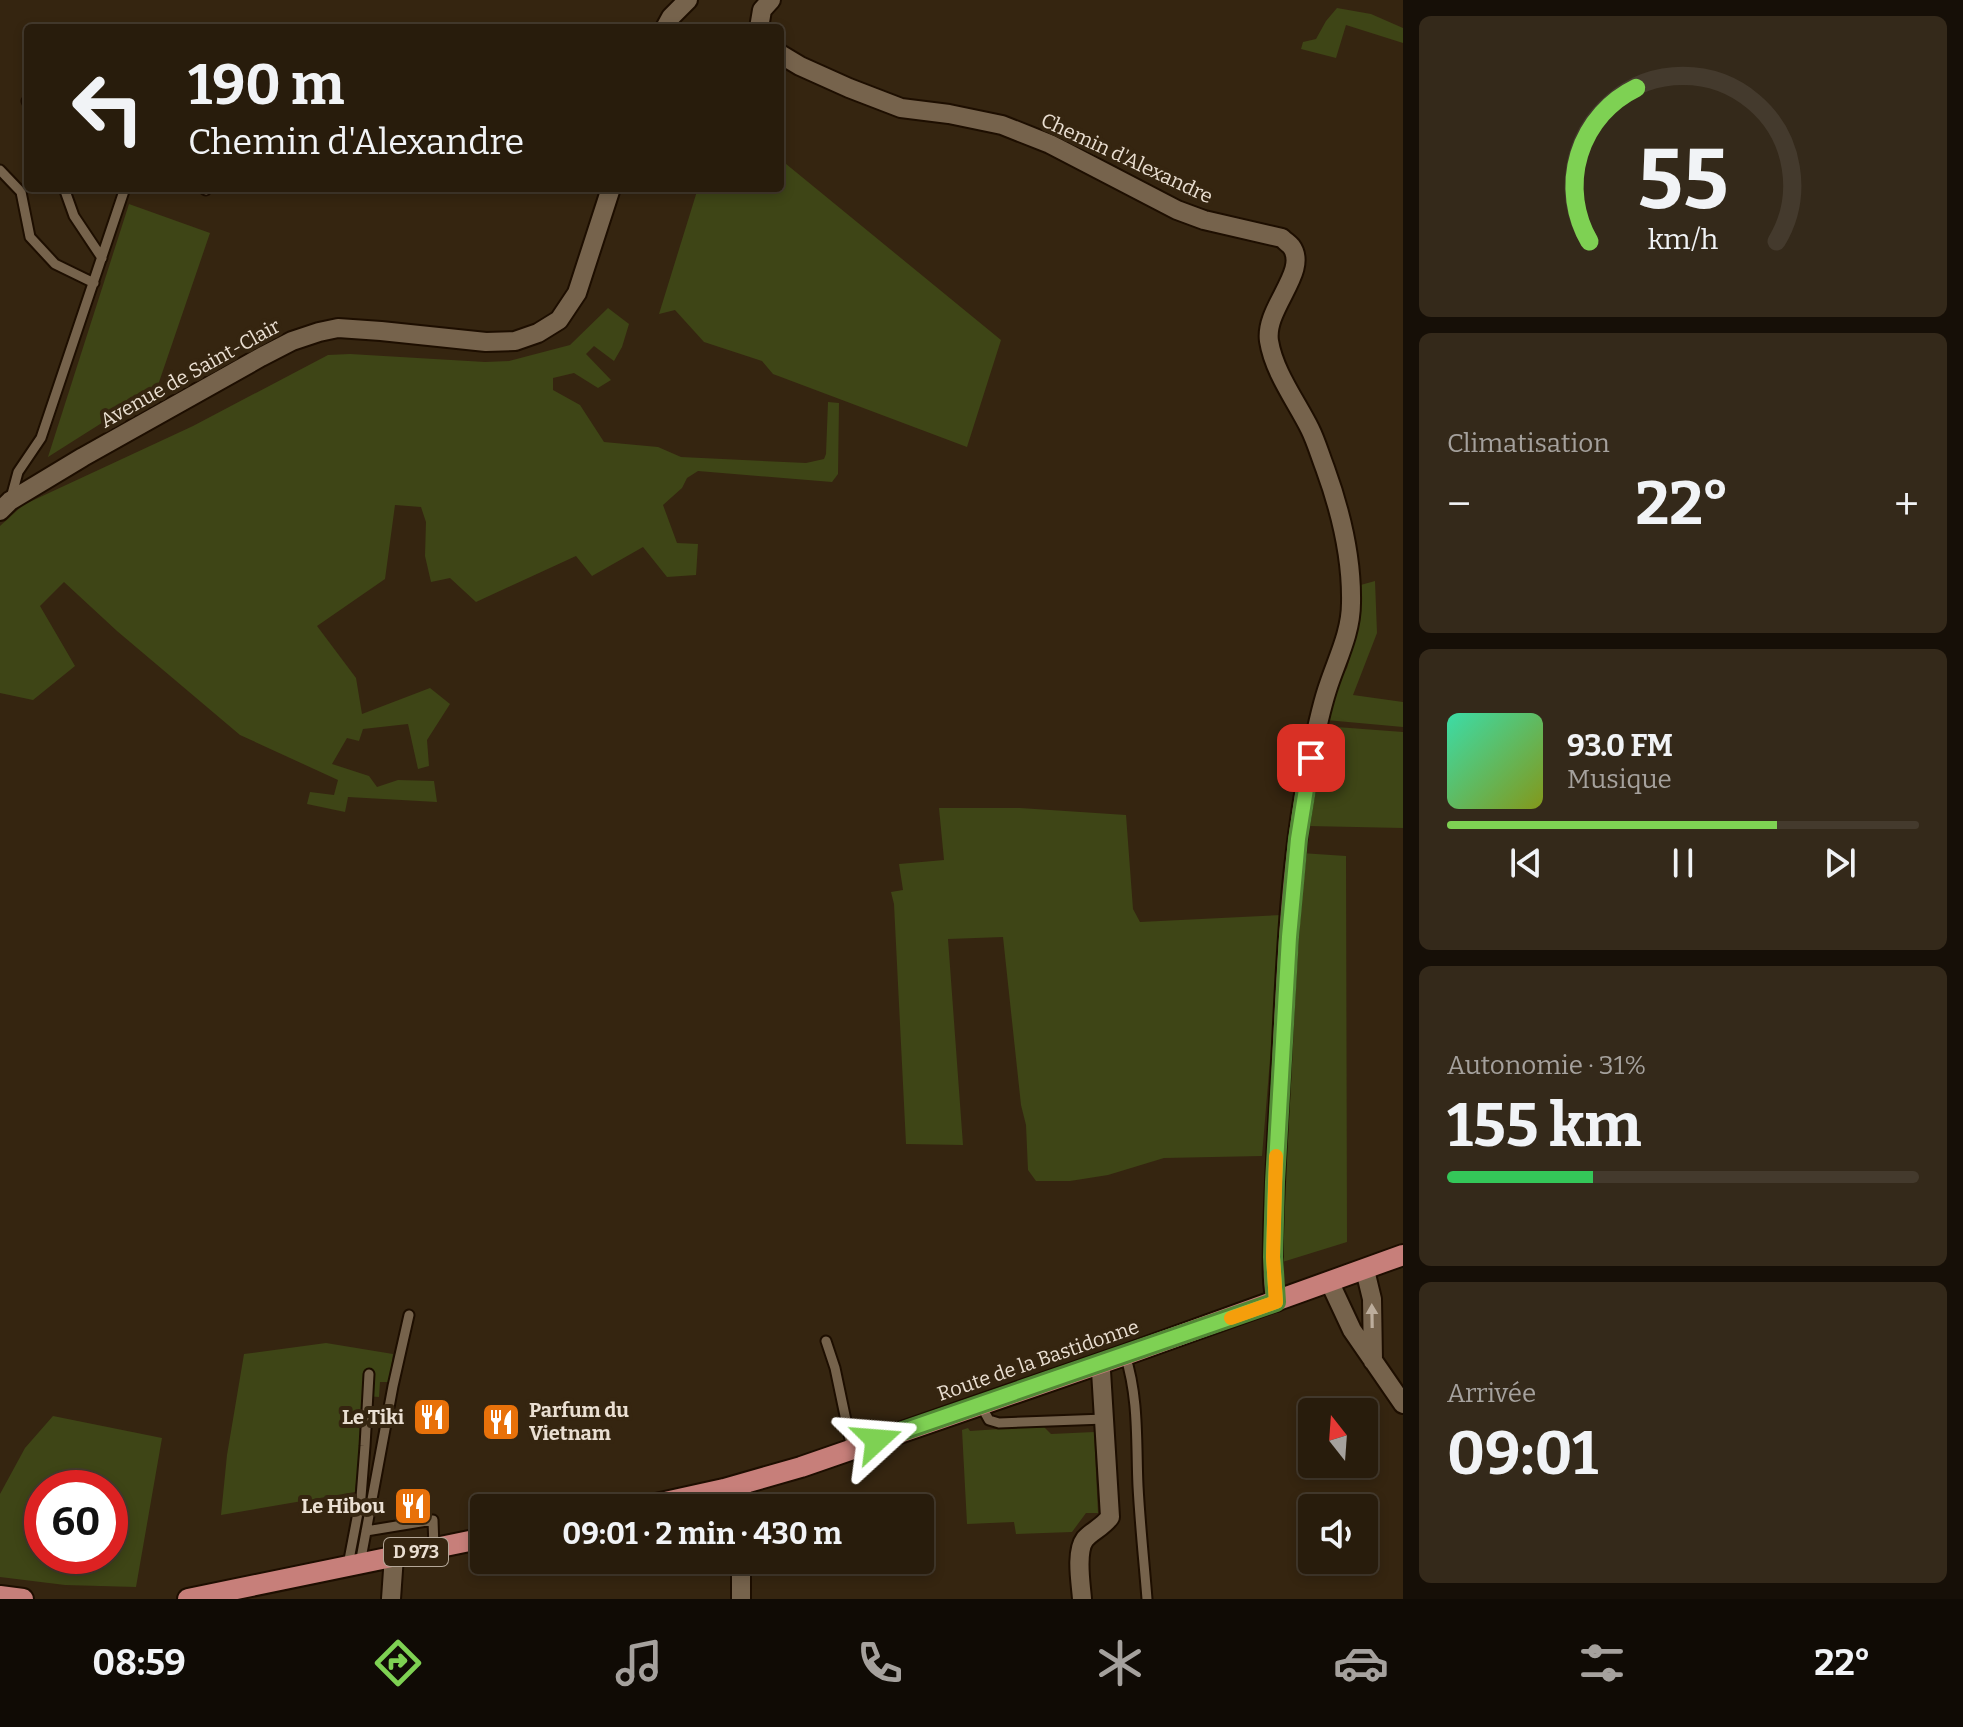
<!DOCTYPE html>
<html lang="fr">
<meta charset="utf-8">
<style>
:root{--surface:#281c0c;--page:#34291a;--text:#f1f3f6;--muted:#a5a19d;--line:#443a2d;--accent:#7ed153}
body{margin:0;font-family:Bitter,serif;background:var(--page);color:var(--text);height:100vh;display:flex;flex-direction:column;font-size:30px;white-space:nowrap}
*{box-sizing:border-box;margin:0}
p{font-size:26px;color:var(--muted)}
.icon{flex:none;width:44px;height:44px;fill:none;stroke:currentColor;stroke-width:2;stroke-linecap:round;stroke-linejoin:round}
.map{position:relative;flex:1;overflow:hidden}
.side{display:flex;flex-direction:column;gap:16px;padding:16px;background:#160f07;width:560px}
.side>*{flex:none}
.top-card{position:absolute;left:24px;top:24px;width:760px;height:168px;border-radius:8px;box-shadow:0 4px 12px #0003,0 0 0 2px var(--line);background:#281c0c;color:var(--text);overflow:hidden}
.needle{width:52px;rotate:343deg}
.controls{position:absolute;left:1298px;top:1398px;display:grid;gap:16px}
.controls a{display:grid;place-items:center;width:80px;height:80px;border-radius:8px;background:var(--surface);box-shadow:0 4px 12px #0003,0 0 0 2px var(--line);font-size:40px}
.speed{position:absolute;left:24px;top:1470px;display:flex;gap:16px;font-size:40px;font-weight:700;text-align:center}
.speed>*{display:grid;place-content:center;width:104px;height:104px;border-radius:50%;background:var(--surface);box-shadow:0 4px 12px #0003,0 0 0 2px var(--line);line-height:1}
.speed .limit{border:12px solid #d22;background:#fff;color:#111}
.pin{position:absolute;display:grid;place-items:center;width:68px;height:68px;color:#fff;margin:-34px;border-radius:16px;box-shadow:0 4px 12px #0006}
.me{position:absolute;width:88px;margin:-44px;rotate:71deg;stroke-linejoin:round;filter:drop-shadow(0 0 6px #0008)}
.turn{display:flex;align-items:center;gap:28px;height:168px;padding:0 32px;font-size:36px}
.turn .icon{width:104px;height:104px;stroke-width:2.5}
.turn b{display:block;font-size:56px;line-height:68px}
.big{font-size:60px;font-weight:700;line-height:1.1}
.side .card{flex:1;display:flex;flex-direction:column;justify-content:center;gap:12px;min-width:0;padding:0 28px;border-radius:12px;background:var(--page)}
.side .dial{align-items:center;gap:0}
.dial svg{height:208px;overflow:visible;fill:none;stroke:var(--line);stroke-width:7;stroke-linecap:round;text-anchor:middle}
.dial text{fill:var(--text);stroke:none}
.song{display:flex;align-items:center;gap:24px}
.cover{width:96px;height:96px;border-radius:12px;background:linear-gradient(135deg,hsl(160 70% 55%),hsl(70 70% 35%))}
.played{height:8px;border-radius:4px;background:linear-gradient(90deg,var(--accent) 70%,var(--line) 70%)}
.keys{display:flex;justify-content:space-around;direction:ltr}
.heat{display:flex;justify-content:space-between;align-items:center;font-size:44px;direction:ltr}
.charge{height:12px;border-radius:6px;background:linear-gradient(90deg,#34c759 31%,var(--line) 0)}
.trip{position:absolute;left:470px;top:1494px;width:464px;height:80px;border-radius:8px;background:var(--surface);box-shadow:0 4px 12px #0003,0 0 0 2px var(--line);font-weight:700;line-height:80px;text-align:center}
.tab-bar{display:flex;height:128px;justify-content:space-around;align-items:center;background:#100b05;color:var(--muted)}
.tab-bar .icon{width:56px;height:56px}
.tab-bar .selected{color:var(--accent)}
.tab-bar b{font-size:36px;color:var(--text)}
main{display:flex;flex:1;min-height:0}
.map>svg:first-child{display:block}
</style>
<main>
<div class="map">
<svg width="1403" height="1599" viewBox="0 0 1403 1599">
<rect width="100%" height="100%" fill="#352510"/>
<path fill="#3e4516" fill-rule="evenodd" d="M1337,8l34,6 32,14v15l-57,-18 -10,33 -35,-9 2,-7 13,-3 10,-18z
M780,159l221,181 -34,107 -194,-73 -11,-13 -58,-19 -29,-32 -16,4 39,-126h82z
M129,204l81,29 -53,155 -109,69z
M608,308l21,16 -7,23 -8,14 -20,-15 -8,8 25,26 -13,8 -24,-15 -21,5v12l27,15 24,37 54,5 23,10 125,6 18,-4 2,-5 2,-52 11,1 -1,71 -6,8 -134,-11 -11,7 -5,10 -19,17 14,38 21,1 -2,31 -29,2 -24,-30 -51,29 -16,-20 -100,46 -26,-24 -19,4 -6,-26 1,-34 -5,-15 -26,-2 -10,74 -68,47 39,52 6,36 68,-26 20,16 -23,36 2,26 -11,3 -10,-45 -45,5 -4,12 -12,-3 -15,26 37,12 8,11 21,-7 36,1 3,21 -89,-5 -3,15 -38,-8 3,-12 24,3 4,-15 -98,-45 -123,-104 -53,-49 -24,24 35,60 -42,34 -33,-7v-167l23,-21 170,-79 135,-71 22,-1 135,8 24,-1 61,-16z
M1375,581l2,52 -24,62 50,7v25l-77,-7 5,-22 16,-30 7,-25 3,-57z
M1323,726l80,6v96l-95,-2z
M939,808h81l106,7 7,94 7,13 142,-7 -20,241 -98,2 -56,17 -38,6h-34l-8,-11 -2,-45 -5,-20 -18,-168 -55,2 15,206 -57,-1 -12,-240 -3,-12 12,-2 -4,-26 45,-4z
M1301,853l45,3 1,386 -71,22z
M326,1343l67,11 -4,28h-9l-1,15 -13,-1 -11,96 -134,23 6,-60 17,-101z
M53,1416l109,22 -26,149 -71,-2 -65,-8v-83l25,-46zM42,1488h68v68h-68z
M1043,1426l8,8 43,-2 4,81h-12l-14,19 -56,2 -2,-12 -47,2 -5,-94 6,-2 2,3z"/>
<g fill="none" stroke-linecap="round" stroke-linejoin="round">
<g stroke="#1d0e00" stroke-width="13">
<path id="lane" d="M27,101l1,2
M0,170l21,22 9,45 25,27 39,19
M64,188l10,28 28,42
M203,188l3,2
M11,498l7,-26 23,-34 84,-250
M826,1341l9,27 17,81
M1125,1355c14,43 11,87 13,131 2,38 6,75 9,113
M980,1404l9,16 10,3 106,-4
M366,1531l67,-11 1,28
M360,1564l33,-178 16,-71
M348,1565l13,-68 4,-51 4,-72"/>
</g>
<g stroke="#1d0e00" stroke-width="22">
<path id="street" d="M665,28l6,-11 17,-17
M759,28l3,-18 9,-10
M780,54l20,12 49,22 52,20 48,6 53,11 48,19 127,66 27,10 78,18c3,3 6,5 9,8 19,25 -27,62 -22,95 5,31 27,60 41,88 6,12 10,26 15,39 16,44 27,88 26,135 0,31 -15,58 -24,87 -8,25 -13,51 -18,77 -23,116 -24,236 -31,354 -2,38 -4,77 -5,115 0,21 -2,45 3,66
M0,511l10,-10 73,-44 178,-100 31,-16 27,-9 19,-4 43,3 105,11 29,-1 23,-8 21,-13 18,-27 34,-105
M1365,1270l7,29 1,62
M1330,1283l22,47 51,74
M742,1484v24
M391,1599l3,-43
M741,1599v-39
M1082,1599c-1,-15 -7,-47 3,-60 7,-8 18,-12 25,-22l-9,-146 -3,-6"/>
</g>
<g stroke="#1d0e00" stroke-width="24">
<path id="primary" d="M638,1508l86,-19 77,-22 324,-112 278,-100
M0,1596l23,3
M188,1599l296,-61"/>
</g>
<use href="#lane" stroke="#76634c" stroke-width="9"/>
<use href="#street" stroke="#76634c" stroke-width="18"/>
<use href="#primary" stroke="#c77f7a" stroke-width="20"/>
</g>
<defs><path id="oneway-solid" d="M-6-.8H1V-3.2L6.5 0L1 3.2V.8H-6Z" transform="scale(2)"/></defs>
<use fill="#bcad9c" href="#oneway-solid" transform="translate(1372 1316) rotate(-91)"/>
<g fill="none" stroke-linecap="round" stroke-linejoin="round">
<g stroke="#528836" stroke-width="20">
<path id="route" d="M877,1440l399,-138 -3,-45 2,-75 14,-245 9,-98 13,-81"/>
</g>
<use href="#route" stroke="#7ed153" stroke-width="14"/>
<path stroke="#f59e0b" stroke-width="14" d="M1231,1318l45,-16 -3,-45 3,-101"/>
</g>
<defs>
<g id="restaurant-square" transform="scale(2)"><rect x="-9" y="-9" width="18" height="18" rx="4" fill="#e8710a" stroke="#352510"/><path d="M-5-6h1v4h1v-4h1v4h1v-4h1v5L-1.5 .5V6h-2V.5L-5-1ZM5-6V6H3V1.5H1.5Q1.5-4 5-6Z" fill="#fff"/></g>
</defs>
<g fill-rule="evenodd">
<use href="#restaurant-square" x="432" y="1417"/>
<use href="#restaurant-square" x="501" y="1422"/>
<use href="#restaurant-square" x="413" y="1506"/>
</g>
<g text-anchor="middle" stroke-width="8" stroke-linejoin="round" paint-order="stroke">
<rect fill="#352510" stroke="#b4a798" stroke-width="2" x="384" y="1538" width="64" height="28" rx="6"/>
<g font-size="18" font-weight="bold" fill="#eadfd2">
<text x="416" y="1558">D 973</text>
</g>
<g font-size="20" fill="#eadfd2" stroke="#352510">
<text transform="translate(1127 158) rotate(25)" y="7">Chemin d'Alexandre</text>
<text transform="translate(190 373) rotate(-29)" y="7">Avenue de Saint-Clair</text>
<text transform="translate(1038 1360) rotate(-19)" y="7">Route de la Bastidonne</text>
</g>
<g font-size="20" font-weight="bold" fill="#eadfd2" stroke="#352510" text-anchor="end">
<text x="529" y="1417" text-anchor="start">Parfum du<tspan x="529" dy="23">Vietnam</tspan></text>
<text x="404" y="1424">Le Tiki</text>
<text x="385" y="1513">Le Hibou</text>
</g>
</g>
</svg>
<div class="controls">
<a><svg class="needle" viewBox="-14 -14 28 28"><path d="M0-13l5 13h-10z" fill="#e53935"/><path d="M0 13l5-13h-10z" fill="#a5a19d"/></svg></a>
<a><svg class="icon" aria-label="sound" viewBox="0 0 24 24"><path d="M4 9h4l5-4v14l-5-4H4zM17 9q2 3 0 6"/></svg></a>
</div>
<div class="speed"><div class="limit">60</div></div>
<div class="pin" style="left:1311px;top:758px;background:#d93025"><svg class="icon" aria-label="arrive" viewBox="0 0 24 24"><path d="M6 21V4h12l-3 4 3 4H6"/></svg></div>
<svg class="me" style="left:877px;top:1440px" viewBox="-20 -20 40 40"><path d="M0-17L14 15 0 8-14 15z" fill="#7ed153" stroke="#fff" stroke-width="4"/></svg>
<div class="trip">09:01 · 2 min · 430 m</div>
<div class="top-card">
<div class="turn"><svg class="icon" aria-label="left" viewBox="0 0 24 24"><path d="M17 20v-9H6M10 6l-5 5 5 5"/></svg><div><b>190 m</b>Chemin d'Alexandre</div></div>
</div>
</div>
<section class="side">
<div class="card dial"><svg viewBox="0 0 100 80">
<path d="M14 69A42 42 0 1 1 86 69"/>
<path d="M14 69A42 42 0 0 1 32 10" stroke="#7ed153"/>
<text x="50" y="56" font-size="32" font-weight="700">55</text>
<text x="50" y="72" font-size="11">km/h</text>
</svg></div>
<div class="card"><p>Climatisation</p>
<div class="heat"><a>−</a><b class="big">22°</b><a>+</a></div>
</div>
<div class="card">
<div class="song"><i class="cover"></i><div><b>93.0 FM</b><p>Musique</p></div></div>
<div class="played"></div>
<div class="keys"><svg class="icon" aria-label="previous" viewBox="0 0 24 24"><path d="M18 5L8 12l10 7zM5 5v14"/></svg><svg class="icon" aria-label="pause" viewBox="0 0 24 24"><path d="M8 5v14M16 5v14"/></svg><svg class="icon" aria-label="next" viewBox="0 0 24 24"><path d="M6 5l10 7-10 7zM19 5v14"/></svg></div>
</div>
<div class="card"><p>Autonomie · 31%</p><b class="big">155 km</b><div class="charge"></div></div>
<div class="card"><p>Arrivée</p><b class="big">09:01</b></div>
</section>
</main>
<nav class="tab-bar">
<b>08:59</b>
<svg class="icon selected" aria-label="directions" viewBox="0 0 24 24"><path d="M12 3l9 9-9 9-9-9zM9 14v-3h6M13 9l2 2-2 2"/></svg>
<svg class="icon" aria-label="music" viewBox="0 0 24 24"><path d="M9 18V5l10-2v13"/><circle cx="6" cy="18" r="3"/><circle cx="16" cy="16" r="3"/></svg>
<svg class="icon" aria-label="phone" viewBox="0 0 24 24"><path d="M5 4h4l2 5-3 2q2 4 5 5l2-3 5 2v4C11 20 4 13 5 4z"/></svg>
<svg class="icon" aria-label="climate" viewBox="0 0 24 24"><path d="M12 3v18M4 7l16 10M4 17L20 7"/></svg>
<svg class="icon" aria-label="car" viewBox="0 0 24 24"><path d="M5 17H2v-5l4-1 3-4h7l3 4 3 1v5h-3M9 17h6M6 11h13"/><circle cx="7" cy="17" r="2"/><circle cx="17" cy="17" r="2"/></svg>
<svg class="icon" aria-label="filters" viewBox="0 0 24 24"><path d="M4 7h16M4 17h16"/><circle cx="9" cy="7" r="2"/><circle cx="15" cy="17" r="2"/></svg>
<b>22°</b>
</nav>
